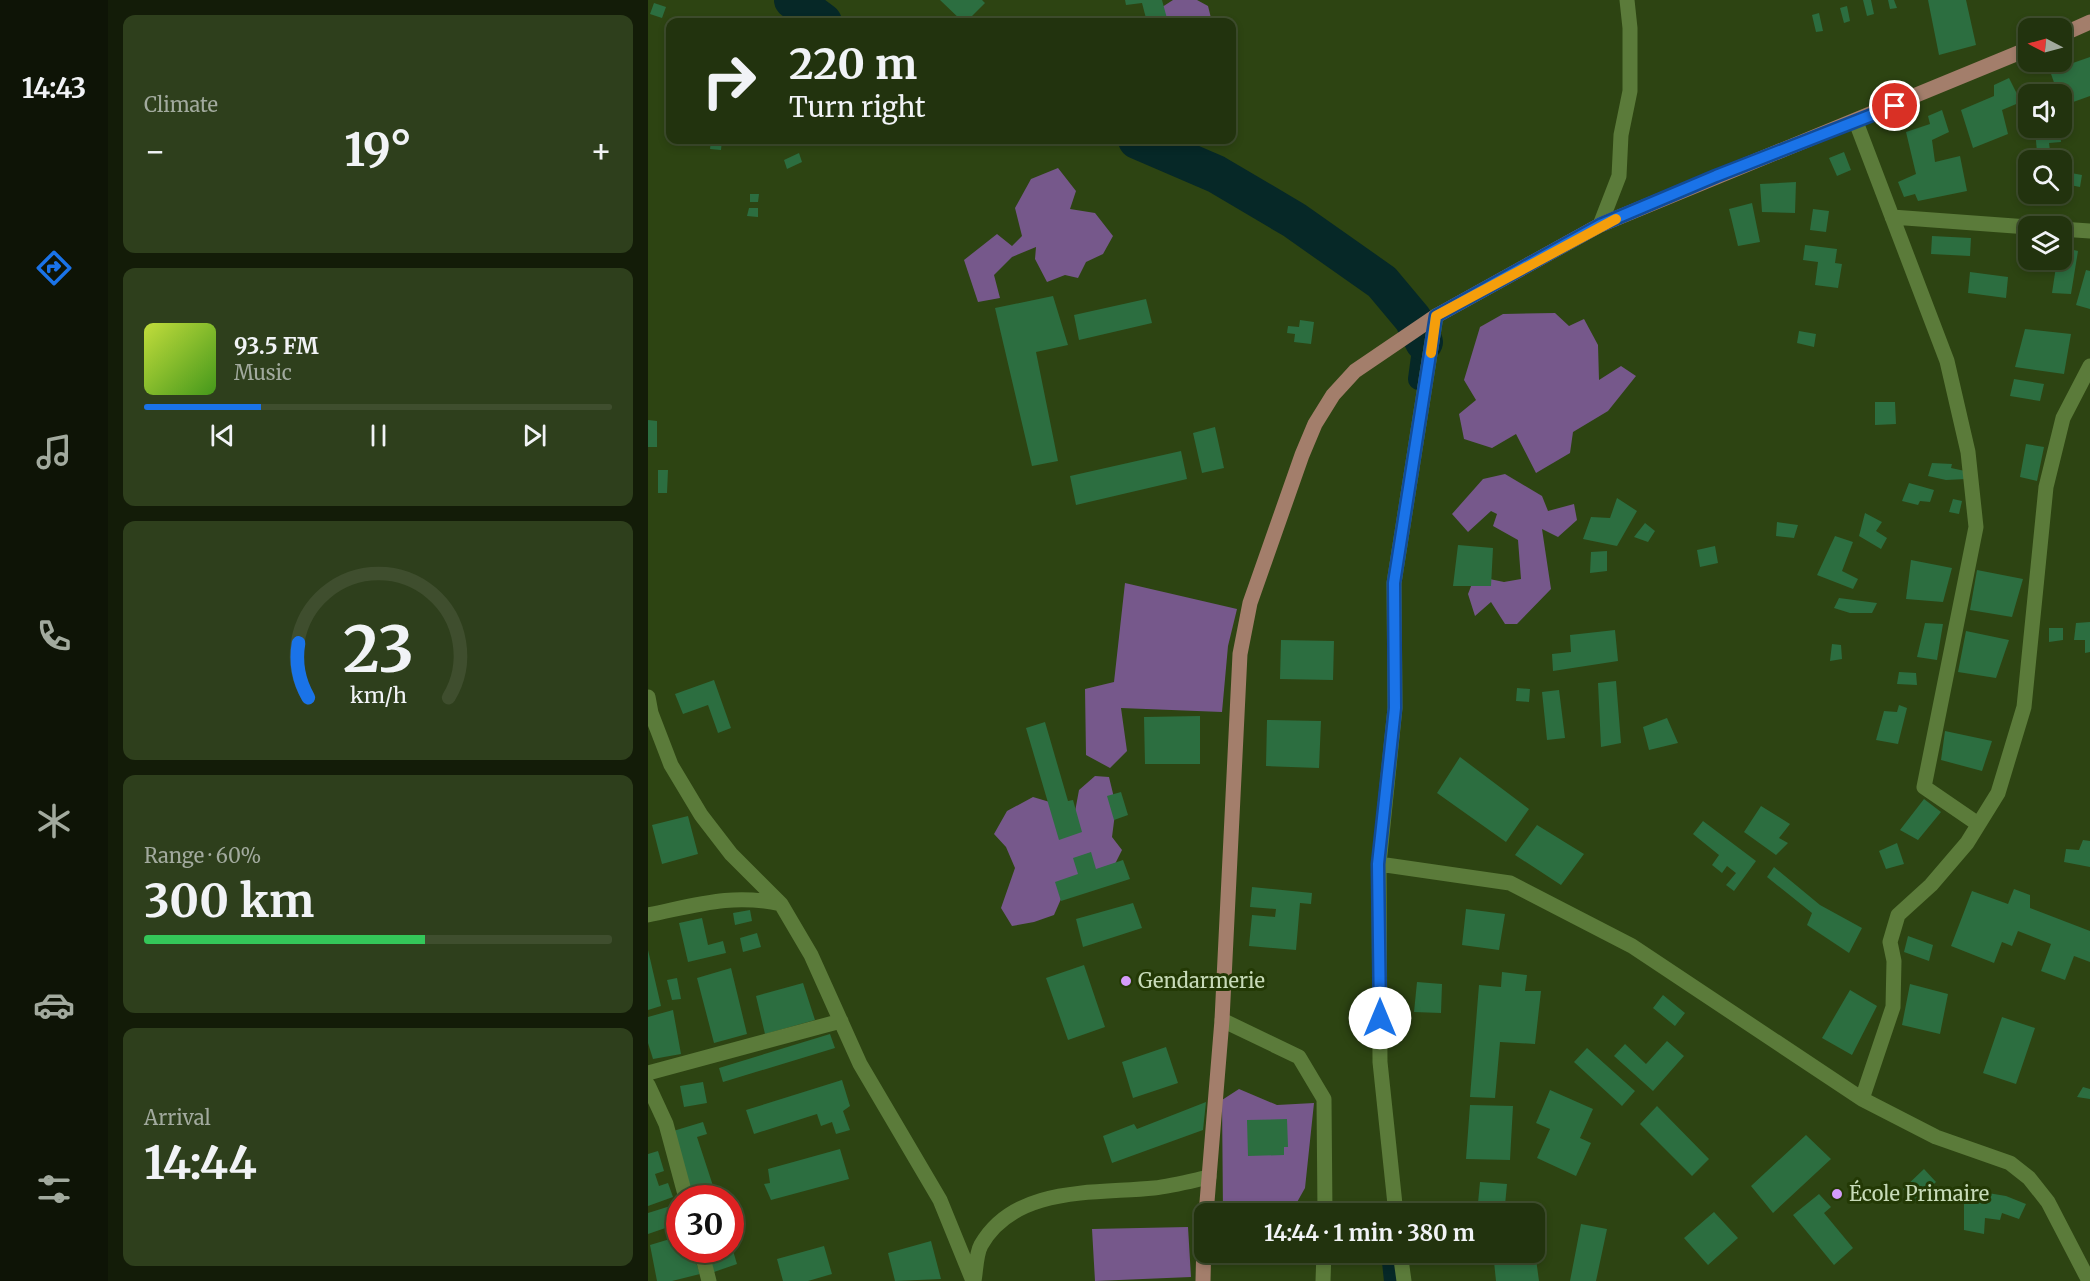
<!DOCTYPE html>
<meta charset="utf-8">
<style>
:root{--surface:#22330e;--page:#2e3f1c;--text:#f1f3f6;--muted:#a2aa9e;--line:#3f4e2e;--accent:#1a73e8}
body{margin:0;font-family:Merriweather,serif;background:var(--page);color:var(--text);height:100vh;display:flex;flex-direction:column;font-size:22px;white-space:nowrap}
*{box-sizing:border-box;margin:0}
p{font-size:20px;color:var(--muted)}
.icon{flex:none;width:33px;height:33px;fill:none;stroke:currentColor;stroke-width:2;stroke-linecap:round;stroke-linejoin:round}
.map{position:relative;flex:1;overflow:hidden}
.drawer{display:flex;flex-direction:column;gap:15px;padding:15px;background:#131c08;width:540px}
.drawer>*{flex:none}
.top-card{position:absolute;left:18px;top:18px;width:570px;height:126px;border-radius:12px;box-shadow:0 3px 9px #0003,0 0 0 2px var(--line);background:#22330e;color:var(--text);overflow:hidden}
.needle{width:39px;rotate:276deg}
.controls{position:absolute;left:1370px;top:18px;display:grid;gap:12px}
.controls a{display:grid;place-items:center;width:54px;height:54px;border-radius:12px;background:var(--surface);box-shadow:0 3px 9px #0003,0 0 0 2px var(--line);font-size:30px}
.speed{position:absolute;left:18px;top:1185px;display:flex;gap:12px;font-size:30px;font-weight:700;text-align:center}
.speed>*{display:grid;place-content:center;width:78px;height:78px;border-radius:50%;background:var(--surface);box-shadow:0 3px 9px #0003,0 0 0 2px var(--line);line-height:1}
.speed .limit{border:9px solid #d22;background:#fff;color:#111}
.pin{position:absolute;display:grid;place-items:center;width:51px;height:51px;color:#fff;margin:-26px;border:3px solid #fff;border-radius:50%;box-shadow:0 2px 6px #0007}
.me{position:absolute;width:66px;margin:-33px;rotate:0deg;stroke-linejoin:round;filter:drop-shadow(0 0 4px #0008)}
.turn{display:flex;align-items:center;gap:21px;height:126px;padding:0 24px;font-size:27px}
.turn .icon{width:78px;height:78px;stroke-width:2.5}
.turn b{display:block;font-size:42px;line-height:51px}
.big{font-size:45px;font-weight:700;line-height:1.1}
.drawer .tile{flex:1;display:flex;flex-direction:column;justify-content:center;gap:9px;min-width:0;padding:0 21px;border-radius:12px;background:var(--page)}
.drawer .dial{align-items:center;gap:0}
.dial svg{height:156px;overflow:visible;fill:none;stroke:var(--line);stroke-width:7;stroke-linecap:round;text-anchor:middle}
.dial text{fill:var(--text);stroke:none}
.song{display:flex;align-items:center;gap:18px}
.cover{width:72px;height:72px;border-radius:9px;background:linear-gradient(135deg,hsl(70 70% 55%),hsl(100 70% 35%))}
.played{height:6px;border-radius:3px;background:linear-gradient(90deg,var(--accent) 25%,var(--line) 25%)}
.keys{display:flex;justify-content:space-around;direction:ltr}
.heat{display:flex;justify-content:space-between;align-items:center;font-size:33px;direction:ltr}
.charge{height:9px;border-radius:4px;background:linear-gradient(90deg,#34c759 60%,var(--line) 0)}
.trip{position:absolute;left:546px;top:1203px;width:351px;height:60px;border-radius:12px;background:var(--surface);box-shadow:0 3px 9px #0003,0 0 0 2px var(--line);font-weight:700;line-height:60px;text-align:center}
main{display:flex;flex:1;min-height:0}
.tabs{display:flex;flex-direction:column;width:108px;justify-content:space-around;align-items:center;background:#0e1406;color:var(--muted)}
.tabs .icon{width:42px;height:42px}
.tabs .current{color:var(--accent)}
.tabs b{font-size:27px;color:var(--text)}
.map>svg:first-child{display:block}
</style>
<main>
<nav class="tabs">
<b>14:43</b>
<svg class="icon current" aria-label="directions" viewBox="0 0 24 24"><path d="M12 3l9 9-9 9-9-9zM9 14v-3h6M13 9l2 2-2 2"/></svg>
<svg class="icon" aria-label="music" viewBox="0 0 24 24"><path d="M9 18V5l10-2v13"/><circle cx="6" cy="18" r="3"/><circle cx="16" cy="16" r="3"/></svg>
<svg class="icon" aria-label="phone" viewBox="0 0 24 24"><path d="M5 4h4l2 5-3 2q2 4 5 5l2-3 5 2v4C11 20 4 13 5 4z"/></svg>
<svg class="icon" aria-label="climate" viewBox="0 0 24 24"><path d="M12 3v18M4 7l16 10M4 17L20 7"/></svg>
<svg class="icon" aria-label="car" viewBox="0 0 24 24"><path d="M5 17H2v-5l4-1 3-4h7l3 4 3 1v5h-3M9 17h6M6 11h13"/><circle cx="7" cy="17" r="2"/><circle cx="17" cy="17" r="2"/></svg>
<svg class="icon" aria-label="filters" viewBox="0 0 24 24"><path d="M4 7h16M4 17h16"/><circle cx="9" cy="7" r="2"/><circle cx="15" cy="17" r="2"/></svg>
</nav>
<section class="drawer">
<div class="tile"><p>Climate</p>
<div class="heat"><a>−</a><b class="big">19°</b><a>+</a></div>
</div>
<div class="tile">
<div class="song"><i class="cover"></i><div><b>93.5 FM</b><p>Music</p></div></div>
<div class="played"></div>
<div class="keys"><svg class="icon" aria-label="previous" viewBox="0 0 24 24"><path d="M18 5L8 12l10 7zM5 5v14"/></svg><svg class="icon" aria-label="pause" viewBox="0 0 24 24"><path d="M8 5v14M16 5v14"/></svg><svg class="icon" aria-label="next" viewBox="0 0 24 24"><path d="M6 5l10 7-10 7zM19 5v14"/></svg></div>
</div>
<div class="tile dial"><svg viewBox="0 0 100 80">
<path d="M14 69A42 42 0 1 1 86 69"/>
<path d="M14 69A42 42 0 0 1 9 41" stroke="#1a73e8"/>
<text x="50" y="56" font-size="32" font-weight="700">23</text>
<text x="50" y="72" font-size="11">km/h</text>
</svg></div>
<div class="tile"><p>Range · 60%</p><b class="big">300 km</b><div class="charge"></div></div>
<div class="tile"><p>Arrival</p><b class="big">14:44</b></div>
</section>
<div class="map">
<svg width="1442" height="1281" viewBox="0 0 1442 1281">
<rect width="100%" height="100%" fill="#2d4412"/>
<path fill="#76588b" d="M525,0h24l11,6 4,16h-54l-2,-11z
M410,168l18,23 -6,18 25,4 18,23 -10,18 -17,8 -8,16 -13,-3 -18,7 -12,-23 1,-12 -24,10 -18,18 6,23 -22,4 -14,-42 33,-26 15,12 10,-10 -7,-28 16,-29z
M907,313l14,13 15,-7 14,26 1,35 22,-14 15,10 -28,35 -35,21 -3,21 -34,20 -20,-39 -24,14 -28,-9 -5,-25 17,-14 -12,-20 16,-53 23,-13z
M857,474l37,22 6,15 26,-7 3,16 -19,17 -16,-8 9,60 -34,35h-12l-14,-22 -16,14 -7,-22 7,-18 29,6 17,-3 -3,-39 -25,-14 4,-12 -6,-3 -23,21 -16,-18 31,-35z
M477,583l112,26 -9,37 -6,66 -101,-4 6,43 -17,17 -24,-13 -1,-66 29,-7z
M447,776l14,1 7,29 -4,31 10,13 -8,16 -46,17 -14,32 -20,7 -22,4 -11,-18 14,-40 -9,-21 -12,-13 13,-23 26,-14 20,6 19,25 7,-38z
M591,1089l38,16 37,-2 -9,85 -14,25h-68l-1,-113z
M540,1227l3,50 -96,4 -3,-52z"/>
<g fill="none" stroke-linecap="round" stroke-linejoin="round">
<path stroke="#062827" stroke-width="22" d="M771,379l5,-37
M744,1252l3,29"/>
<path stroke="#062827" stroke-width="38" d="M145,0l30,22
M489,140l79,34 78,46 88,62 31,37 11,23"/>
</g>
<path fill="#2c6e40" d="M292,0h42l3,3 -19,19h-3z
M477,0h37l6,22h-21l-5,-19 -16,2z
M1215,0h8l3,14 -7,2z
M1240,0h6l3,8 -7,1z
M1280,0h38l10,45 -37,10z
M6,3l12,4 -4,11 -12,-4z
M1199,6l3,15 -6,2 -4,-15z
M1171,13l4,18 -7,1 -4,-17z
M1442,57v39l-28,10 -1,-12h-3l-8,-23z
M1361,78l12,24 -19,8 6,24 -35,14 -12,-38 33,-14v-11z
M1294,110l7,22 -17,8 3,22 25,-6 7,35 -49,10 -3,-7 -11,3 -6,-15 18,-8 -10,-42 24,-8 -2,-8z
M1412,129l1,13 -12,1 1,8 -13,1 -2,-22z
M63,140h11l-1,10 -11,-1z
M1196,152l7,18 -14,6 -8,-18z
M151,153l3,9 -15,7 -3,-9z
M1423,173l11,2 -2,12 -10,-2z
M1148,182l-1,31 -33,-1 -2,-28z
M102,194h9l-1,8h-8z
M1104,203l8,39 -22,4 -9,-37z
M101,208h9v9l-11,-1z
M1165,209l16,2 -3,21 -16,-2z
M1284,236l39,2 -1,18 -39,-2z
M1157,245l32,4 -2,14 7,1 -4,24 -23,-3 3,-23 -15,-2z
M1413,247l17,4 -7,43 -19,-1 5,-33h4z
M1438,270l4,1v38l-14,-4z
M1322,272l38,5 -2,21 -38,-5z
M405,296l15,49 -32,7 22,109 -26,5 -37,-158z
M498,299l6,24 -73,17 -5,-25z
M652,320l14,2 -3,22 -17,-2 1,-8 -8,-1 1,-7 11,1z
M1377,329l46,5 -7,40 -49,-7z
M1151,331l17,3 -2,13 -17,-4z
M1366,379l30,5 -4,17 -30,-5z
M1227,402h20l1,22 -21,1z
M0,420l9,1v26h-9z
M567,427l9,41 -22,5 -9,-40z
M1378,444l18,3 -7,34 -17,-4z
M533,451l6,28 -111,26 -6,-29z
M1284,463l20,1 -1,4 14,3 1,8 -20,1 -18,-4z
M10,470h10l-1,23h-9z
M1261,483l25,7 -4,12 -10,-1 -2,4 -16,-4z
M969,498l20,13 -20,35 -34,-7 8,-22 19,1z
M1305,499l9,2 -3,13 -10,-2z
M1217,513l17,9 -6,9 11,7 -6,11 -22,-13z
M1129,522l21,3 -4,13 -18,-2z
M997,523l10,8 -7,11 -14,-5z
M1187,536l18,6 -11,29 16,8 -5,10 -36,-14z
M810,545l35,3 -2,38h-38z
M1067,546l3,17 -18,4 -3,-17z
M959,551v20l-17,2 1,-21z
M1263,560l41,8 -9,34 -37,-3z
M1329,570l46,9 -11,38 -42,-7z
M1191,598l38,5 -5,10h-22l-16,-5z
M1442,622v30l-5,1v-13h-11l2,-17z
M1277,623l18,1 -6,36 -20,-3z
M1401,628h14v12l-14,2z
M967,630l3,31 -65,10 -1,-17 19,-2 -1,-17z
M1318,631l43,9 -13,38 -38,-6z
M633,640l53,1 -1,39 -53,-1z
M1184,644l9,1 1,14 -12,2z
M1251,672l17,1 1,12 -20,-1z
M66,680l17,48 -13,5 -10,-28 -25,9 -8,-20z
M968,681l5,62 -20,4 -3,-64z
M869,688l13,1 -1,13 -13,-1z
M911,690l6,48 -18,2 -5,-48z
M1251,705l8,3 -9,36 -22,-4 8,-29 13,1z
M552,716v48h-55l-1,-47z
M1019,718l11,25 -29,7 -6,-23z
M619,720l54,1 -2,47 -53,-2z
M397,722l23,79 5,-1 9,32 -23,8 -33,-112z
M1297,731l47,10 -10,30 -41,-11z
M812,757l69,52 -23,33 -69,-49z
M473,792l7,23 -14,5 -7,-24z
M1276,799l17,13 -23,28 -18,-10z
M1113,806l29,18 -11,14 9,5 -12,12 -32,-23z
M40,816l10,38 -36,10 -10,-39z
M1055,821l53,40 -22,30 -8,-6 10,-12 -9,-7 -5,7 -10,-8 7,-10 -26,-21z
M889,825l47,29 -23,31 -46,-30z
M1435,840l7,1v26l-26,-5 2,-13 13,1z
M1249,843l7,21 -18,5 -7,-18z
M443,852l5,17 27,-9 7,19 -69,22 -6,-19 23,-8 -5,-16z
M1126,867l46,38 42,23 -13,25 -42,-28 5,-12 -45,-36z
M604,887l60,6 -1,11 -11,-1 -4,47 -47,-4 3,-31 23,2 1,-8 -26,-2z
M1366,889l16,6v13l60,23v31l-16,-6 -9,24 -24,-9 10,-27 -33,-13 -6,15 -10,-4 -8,21 -43,-17 21,-55 36,13z
M485,903l9,25 -59,19 -7,-28z
M818,909l39,5 -6,36 -37,-5z
M102,910l2,11 -17,4 -2,-12z
M54,918l6,27 15,-4 3,12 -38,9 -9,-39z
M109,933l4,14 -18,5 -3,-14z
M1260,936l25,9 -4,16 -25,-9z
M0,950l13,56 -13,4z
M436,965l21,62 -37,13 -22,-62z
M83,968l16,66 -33,9 -17,-65z
M854,972l25,3 -2,16h16l-6,53 -35,-2 -5,56 -25,-1 9,-112 22,2z
M29,978l4,21 -9,1 -5,-20z
M769,982l25,2 -1,29 -27,-1z
M155,983l12,37 -50,14 -9,-38z
M1262,984l38,10 -8,40 -38,-9z
M1202,990l27,16 -25,49 -30,-17z
M1015,995l22,18 -10,13 -22,-18z
M25,1010l8,44 -28,5 -5,-16v-26z
M1354,1017l33,11 -19,56 -33,-11z
M182,1034l5,14 -112,34 -4,-14z
M1019,1041l17,15 -31,35 -39,-35 11,-12 21,20z
M518,1047l12,36 -45,15 -11,-36z
M939,1048l48,43 -13,15 -48,-44z
M194,1080l8,26 -7,5 7,19 -14,4 -4,-12 -11,4 -4,-12 -63,20 -8,-24z
M55,1082l4,21 -23,4 -4,-21z
M1435,1087l7,2v10l-13,-2z
M902,1090l43,19 -13,29 11,5 -15,33 -39,-18 13,-29 -14,-6z
M558,1102l-3,28 -91,33 -9,-27 31,-12 3,5z
M822,1105l43,1 -3,54 -44,-1z
M1009,1106l52,53 -17,17 -52,-52z
M639,1119l1,28h-4v8l-36,1 -1,-36z
M55,1122l4,12 -10,3 20,61h-26l-21,-66z
M1158,1135l25,24 -58,54 -22,-27z
M192,1149l9,30 -78,21 -7,-16 6,-1 -2,-14z
M10,1151l6,20 -9,3 4,12 9,-3 5,14 -25,9v-52z
M1276,1169l12,13 -21,20 -12,-13z
M832,1182l27,2 -2,21 -27,-2z
M1316,1189l42,7 20,8 -7,15 -17,-6 -2,7 -15,-2 -1,16 -20,-4z
M1171,1194l12,13 -7,6 29,35 -19,17 -41,-50z
M32,1203v20l-32,11v-21z
M1066,1212l24,26 -30,27 -24,-27z
M933,1224l26,5 -11,52h-26z
M32,1236v14h12l8,24 -28,7h-15l-7,-36z
M283,1241l10,38 -46,2 -7,-28z
M83,1244l6,20 -23,8 -7,-22h23z
M886,1244l5,37h-43l-3,-29h41z
M176,1246l8,28 -24,7h-25l-6,-22z"/>
<g fill="none" stroke-linecap="round" stroke-linejoin="round">
<path stroke="#5b7b3a" stroke-width="15" d="M1208,122l91,239 21,91 8,75 -52,260 54,37
M1244,217l136,10
M952,225l19,-49 2,-41 9,-44v-63l-3,-28
M1413,229l29,2
M0,697l3,16 20,52 30,50 30,39 50,50 30,51 49,109 80,136 33,81
M731,864l131,19 122,63 230,153 74,38 74,26 19,15 19,24 41,79
M0,915c49,-10 84,-22 133,-11
M574,1020l77,37 25,42 1,115
M0,1073l193,-52
M0,1085l18,39 20,74
M1214,1099l31,-92 1,-46 -4,-19 8,-27 33,-30 36,-42 31,-50 26,-86 22,-220 17,-69 27,-52
M748,1214l-16,-152 -1,-198 16,-156 -1,-125 42,-267
M53,1250l8,31
M752,1252l4,29
M326,1281c2,-11 2,-27 7,-36 34,-60 115,-51 173,-57 18,-2 37,-7 55,-11
M675,1281l1,-29"/>
<path stroke="#a37e6b" stroke-width="15" d="M1413,35l29,-13
M558,1214l16,-194 18,-366 10,-51 52,-148 13,-31 18,-29 22,-24 81,-55 164,-91 428,-176
M555,1281l1,-42"/>
</g>
<g fill="none" stroke-linecap="round" stroke-linejoin="round">
<g stroke="#114b97" stroke-width="15">
<path id="route" d="M732,1018l-2,-154 17,-156 -1,-125 42,-267 164,-91 116,-49 179,-70"/>
</g>
<use href="#route" stroke="#1a73e8" stroke-width="10"/>
<path stroke="#f59e0b" stroke-width="10" d="M783,353l5,-37 180,-97"/>
</g>
<g fill="#d59cfb" stroke="#233905" stroke-width="2">
<circle cx="478" cy="981" r="6"/>
<circle cx="1189" cy="1194" r="6"/>
</g>
<g text-anchor="middle" stroke-width="6" stroke-linejoin="round" paint-order="stroke">
<g font-size="20" fill="#c8dbb9" stroke="#233905" text-anchor="start">
<text x="490" y="988">Gendarmerie</text>
<text x="1201" y="1201">École Primaire</text>
</g>
</g>
</svg>
<div class="controls">
<a><svg class="needle" viewBox="-14 -14 28 28"><path d="M0-13l5 13h-10z" fill="#e53935"/><path d="M0 13l5-13h-10z" fill="#a2aa9e"/></svg></a>
<a><svg class="icon" aria-label="sound" viewBox="0 0 24 24"><path d="M4 9h4l5-4v14l-5-4H4zM17 9q2 3 0 6"/></svg></a>
<a><svg class="icon" aria-label="search" viewBox="0 0 24 24"><circle cx="10" cy="10" r="6"/><path d="M15 15l6 6"/></svg></a>
<a><svg class="icon" aria-label="layers" viewBox="0 0 24 24"><path d="M12 4l9 5-9 5-9-5zM3 14l9 5 9-5"/></svg></a>
</div>
<div class="speed"><div class="limit">30</div></div>
<div class="pin" style="left:1247px;top:106px;background:#d93025"><svg class="icon" aria-label="arrive" viewBox="0 0 24 24"><path d="M6 21V4h12l-3 4 3 4H6"/></svg></div>
<svg class="me" style="left:732px;top:1018px" viewBox="-20 -20 40 40"><circle r="19" fill="#fff"/><path d="M0-13L10 11 0 6-10 11z" fill="#1a73e8"/></svg>
<div class="trip">14:44 · 1 min · 380 m</div>
<div class="top-card">
<div class="turn"><svg class="icon" aria-label="right" viewBox="0 0 24 24"><path d="M7 20v-9h11M14 6l5 5-5 5"/></svg><div><b>220 m</b>Turn right</div></div>
</div>
</div>
</main>
